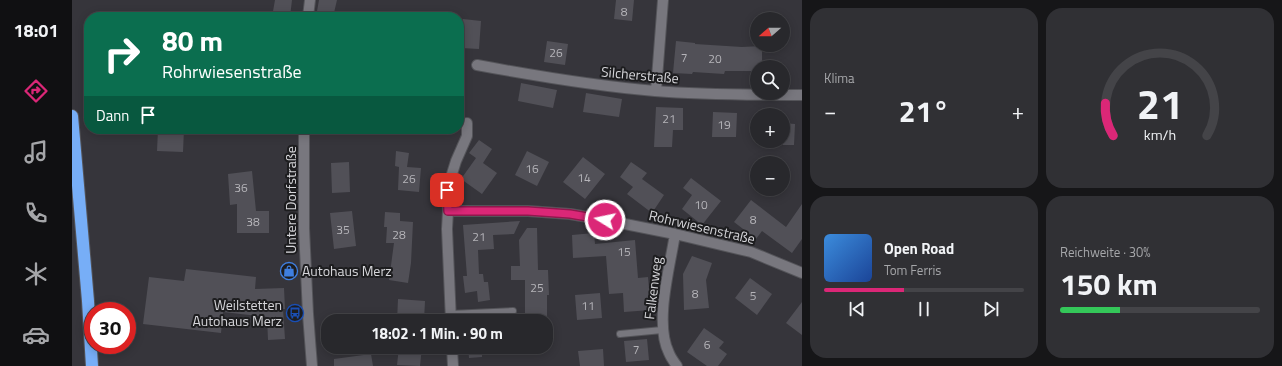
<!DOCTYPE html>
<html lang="de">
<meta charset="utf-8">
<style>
:root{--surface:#28282c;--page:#303034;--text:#f1f3f6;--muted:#a5a6a9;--line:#444448;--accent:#db2777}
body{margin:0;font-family:"Titillium Web",sans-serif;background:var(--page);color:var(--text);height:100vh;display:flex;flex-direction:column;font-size:15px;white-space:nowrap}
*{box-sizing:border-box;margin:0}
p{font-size:13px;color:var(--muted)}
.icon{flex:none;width:22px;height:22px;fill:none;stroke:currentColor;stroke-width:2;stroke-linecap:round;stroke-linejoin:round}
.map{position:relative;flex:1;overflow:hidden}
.side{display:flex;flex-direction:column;gap:8px;padding:8px;background:#161618;width:480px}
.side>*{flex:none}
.top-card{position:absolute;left:12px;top:12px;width:380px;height:122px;border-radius:16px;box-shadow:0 2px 10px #0003,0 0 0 1px var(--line);background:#0b6e4f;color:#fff;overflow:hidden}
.needle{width:26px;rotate:250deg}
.controls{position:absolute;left:678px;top:12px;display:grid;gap:8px}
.controls a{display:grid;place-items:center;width:40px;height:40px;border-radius:50%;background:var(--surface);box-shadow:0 2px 10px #0003,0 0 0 1px var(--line);font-size:20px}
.speed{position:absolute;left:12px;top:302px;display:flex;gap:8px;font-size:20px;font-weight:700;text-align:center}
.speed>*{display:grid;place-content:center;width:52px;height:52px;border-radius:50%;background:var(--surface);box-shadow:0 2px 10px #0003,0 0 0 1px var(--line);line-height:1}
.speed .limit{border:6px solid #d22;background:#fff;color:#111}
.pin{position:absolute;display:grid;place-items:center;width:34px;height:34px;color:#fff;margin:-17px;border-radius:8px;box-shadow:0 2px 6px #0006}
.me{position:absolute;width:44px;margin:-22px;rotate:280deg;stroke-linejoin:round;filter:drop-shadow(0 0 3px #0008)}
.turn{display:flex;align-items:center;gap:14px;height:84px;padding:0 12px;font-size:18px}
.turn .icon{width:52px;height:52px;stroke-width:2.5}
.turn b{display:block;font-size:28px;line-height:34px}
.then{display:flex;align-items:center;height:38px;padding:0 12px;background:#0003;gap:8px;font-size:15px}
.big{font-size:30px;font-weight:700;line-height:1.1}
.side .card{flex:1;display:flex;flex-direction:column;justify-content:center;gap:6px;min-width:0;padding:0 14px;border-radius:16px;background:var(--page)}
.side .dial{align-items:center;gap:0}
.dial svg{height:104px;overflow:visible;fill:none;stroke:var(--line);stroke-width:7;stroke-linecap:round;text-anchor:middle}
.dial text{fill:var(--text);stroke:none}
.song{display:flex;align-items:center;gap:12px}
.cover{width:48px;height:48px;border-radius:6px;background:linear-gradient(135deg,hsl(210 70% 55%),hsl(220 70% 35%))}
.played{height:4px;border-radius:2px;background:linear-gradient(90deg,var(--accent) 40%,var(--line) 40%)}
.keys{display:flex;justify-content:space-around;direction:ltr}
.heat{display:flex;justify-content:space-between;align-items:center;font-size:22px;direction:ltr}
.charge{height:6px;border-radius:3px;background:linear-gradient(90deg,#34c759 30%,var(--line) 0)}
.side .tiles{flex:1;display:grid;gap:8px;grid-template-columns:repeat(2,1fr)}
.trip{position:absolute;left:249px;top:314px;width:232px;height:40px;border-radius:16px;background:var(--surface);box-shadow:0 2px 10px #0003,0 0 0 1px var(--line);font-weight:700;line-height:40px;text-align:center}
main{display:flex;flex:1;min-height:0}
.dock{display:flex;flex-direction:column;width:72px;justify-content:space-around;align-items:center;background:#101012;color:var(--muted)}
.dock .icon{width:28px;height:28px}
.dock .current{color:var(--accent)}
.dock b{font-size:18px;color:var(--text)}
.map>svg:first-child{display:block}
</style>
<main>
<nav class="dock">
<b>18:01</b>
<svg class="icon current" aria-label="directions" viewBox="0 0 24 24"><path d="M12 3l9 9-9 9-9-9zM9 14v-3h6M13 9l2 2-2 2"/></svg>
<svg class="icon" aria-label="music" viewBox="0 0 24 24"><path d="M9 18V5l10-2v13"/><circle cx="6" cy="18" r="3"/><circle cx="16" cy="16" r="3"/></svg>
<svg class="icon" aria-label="phone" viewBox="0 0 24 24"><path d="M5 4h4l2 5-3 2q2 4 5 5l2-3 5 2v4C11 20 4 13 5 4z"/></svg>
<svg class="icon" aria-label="climate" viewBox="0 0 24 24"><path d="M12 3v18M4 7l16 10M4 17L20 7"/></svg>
<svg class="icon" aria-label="car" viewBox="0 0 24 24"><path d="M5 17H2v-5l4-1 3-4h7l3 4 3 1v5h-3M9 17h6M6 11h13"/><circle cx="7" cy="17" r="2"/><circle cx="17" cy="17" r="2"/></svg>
</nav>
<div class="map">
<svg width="730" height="366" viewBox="0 0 730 366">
<rect width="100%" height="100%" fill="#36353b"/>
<path fill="#515057" d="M203,0h17l-2,17h-18z
M247,0h18l-4,17h-17z
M544,0h18l-2,21 -18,-2z
M391,19l18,2 -2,28 -18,-1z
M475,41l21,3 -3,21 -21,-3z
M604,41l19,2v1l47,3 20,-1v21h-5v4h-32l-1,3 -31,-2 -1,2 -19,-1z
M449,83l36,7 -4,18 -35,-7z
M514,93l36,6 -3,18 -36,-5z
M584,107l27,1v22h-10l-1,17h-18z
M641,112l24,1 -1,24h-24z
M711,123l12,1 -1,21h-11z
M86,129h26l-1,23 -26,-1z
M407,140l13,9 -9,14 14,10 -15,21 -21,-15 15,-21 -7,-5z
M324,151l13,2 -2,14 14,1 -2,24 -21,-2 1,-23 -4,-1z
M455,151l22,11 -12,24 -22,-11z
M511,157l22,17 -20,25 -22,-17z
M277,162l1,30 -18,1 -1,-30z
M559,162l16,11 -5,6 22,16 -12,18 -25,-19 6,-7 -13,-10z
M180,171l4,40h13v22h-32v-29l-7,1 -2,-31z
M619,178l30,23 -19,24 -20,-16 10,-14 -9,-7z
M679,200l35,27 16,-23v35l-10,14 -30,-22 -6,8 -22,-17z
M280,211l4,35 -22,3 -4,-36z
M313,212l15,1v8l13,1 -2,41 -3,20 -19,-3 5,-37h-8l1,-16h-3z
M448,221l-6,13 -21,1 1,14 -16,1 1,24h4l1,8h4l2,18 -12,2 -1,-11 -12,2 -2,-17h4l-4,-51z
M455,228h10l1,42h10l1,25h-2v26h-22v-41h-14v-14h9l-1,-26z
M522,233l1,11 40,-4 3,38 10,-1 3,33 -27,2 -1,-19 -14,1 -3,-38 -33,2 -1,-23z
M620,256l20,7 -6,17 3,28 -25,2 -1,-36z
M114,269l70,8 -1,12 29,-1 1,21h-2l2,30 -17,1 -1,-23 -44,-5 -2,21 -78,-9 6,-47 35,4z
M678,278l22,16 -15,21 -22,-17z
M528,293l2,25 -25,2 -2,-25z
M326,299l27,2 -1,20h-27z
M730,302v33l-16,-12z
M632,328l20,14 -5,6 8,6 -9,12h-11l-20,-14z
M575,339l2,21 -23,2 -2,-21z
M327,347h23l-2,19 -23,-1z
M396,347h14v10l-13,1z
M531,349l1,17h-24l-2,-15z
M299,354l2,12h-39v-7z"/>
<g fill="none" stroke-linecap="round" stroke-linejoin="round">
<g stroke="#545459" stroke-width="8">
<path id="lane" d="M378,314l63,-3
M548,334l42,-4"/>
</g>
<g stroke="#545459" stroke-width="12">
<path id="street" d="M405,65c59,11 119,21 178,26 49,4 98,4 147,4
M584,91l7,-91
M376,211l-1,-21 9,-29 11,-25v-13
M603,234c-5,33 -21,89 -6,119 2,5 5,9 8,13
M379,321l-4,-92 1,-18h80l42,3 35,6 70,14 76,18 51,21
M380,347l1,19"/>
</g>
<g stroke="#545459" stroke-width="12">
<path id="secondary" d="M236,17l2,-17
M232,129v99l4,86 4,52"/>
</g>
<g stroke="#545459" stroke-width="14">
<path id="highway" d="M0,116l16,185 4,65"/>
</g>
<use href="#lane" stroke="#78777e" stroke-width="6"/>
<use href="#street" stroke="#78777e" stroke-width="10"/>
<use href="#secondary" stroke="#78777e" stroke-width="10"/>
<use href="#highway" stroke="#77aef7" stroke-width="12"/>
</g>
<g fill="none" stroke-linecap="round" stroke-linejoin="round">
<g stroke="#8e194d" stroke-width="10">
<path id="route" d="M375,190l1,21h80l42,3 35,6"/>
</g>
<use href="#route" stroke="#db2777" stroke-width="7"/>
</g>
<defs>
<g id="shop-ring" transform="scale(0.9)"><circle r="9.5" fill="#1d1d1f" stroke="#3f7fe0" stroke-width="1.5"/><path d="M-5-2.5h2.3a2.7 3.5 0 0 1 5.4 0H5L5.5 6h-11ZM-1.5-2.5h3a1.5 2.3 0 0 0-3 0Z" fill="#3f7fe0"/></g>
<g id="bus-ring" transform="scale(0.9)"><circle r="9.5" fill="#1d1d1f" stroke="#1a4fb4" stroke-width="1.5"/><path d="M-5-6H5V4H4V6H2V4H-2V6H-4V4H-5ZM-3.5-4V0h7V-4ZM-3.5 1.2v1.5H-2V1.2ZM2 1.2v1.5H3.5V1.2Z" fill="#1a4fb4"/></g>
</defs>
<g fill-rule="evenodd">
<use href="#shop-ring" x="217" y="271"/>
<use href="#bus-ring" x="223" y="313"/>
</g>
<g text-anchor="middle" stroke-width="4" stroke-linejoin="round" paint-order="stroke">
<g font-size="12" fill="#b5b4b9">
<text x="552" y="16">8</text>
<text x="484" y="57">26</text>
<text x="612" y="62">7</text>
<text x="643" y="63">20</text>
<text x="597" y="123">21</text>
<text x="652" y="129">19</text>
<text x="460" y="173">16</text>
<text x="512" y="182">14</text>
<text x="337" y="183">26</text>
<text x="169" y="192">36</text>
<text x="629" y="209">10</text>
<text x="681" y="224">8</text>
<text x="181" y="226">38</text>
<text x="271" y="234">35</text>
<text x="327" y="239">28</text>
<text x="407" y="241">21</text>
<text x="552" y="256">15</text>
<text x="465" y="292">25</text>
<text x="623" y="298">8</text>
<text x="681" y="300">5</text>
<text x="516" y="310">11</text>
<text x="635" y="349">6</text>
<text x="564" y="354">7</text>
</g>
<g font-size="14" fill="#d6d6da" stroke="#1d1d1f">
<text transform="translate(568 75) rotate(5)" y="5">Silcherstraße</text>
<text transform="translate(219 200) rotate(-90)" y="5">Untere Dorfstraße</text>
<text transform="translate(630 227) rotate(13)" y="5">Rohrwiesenstraße</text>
<text transform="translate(581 288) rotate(-83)" y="5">Falkenweg</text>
</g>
<g font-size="14" fill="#d6d6da" stroke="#1d1d1f" text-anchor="start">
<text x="230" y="276">Autohaus Merz</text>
<text x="210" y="310" text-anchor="end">Weilstetten<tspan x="210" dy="16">Autohaus Merz</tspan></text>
</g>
</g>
</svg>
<div class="controls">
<a><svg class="needle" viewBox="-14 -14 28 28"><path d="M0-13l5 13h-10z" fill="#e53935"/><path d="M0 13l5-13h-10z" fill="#a5a6a9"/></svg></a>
<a><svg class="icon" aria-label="search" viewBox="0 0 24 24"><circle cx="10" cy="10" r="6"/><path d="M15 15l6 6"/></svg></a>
<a>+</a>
<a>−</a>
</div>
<div class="speed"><div class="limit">30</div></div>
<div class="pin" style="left:375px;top:190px;background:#d93025"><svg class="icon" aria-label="arrive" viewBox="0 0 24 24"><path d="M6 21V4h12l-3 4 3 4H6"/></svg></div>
<svg class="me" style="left:533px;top:220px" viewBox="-20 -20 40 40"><circle r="17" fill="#db2777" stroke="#fff" stroke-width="3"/><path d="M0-11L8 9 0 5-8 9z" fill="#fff"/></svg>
<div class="trip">18:02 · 1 Min. · 90 m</div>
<div class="top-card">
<div class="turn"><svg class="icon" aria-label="right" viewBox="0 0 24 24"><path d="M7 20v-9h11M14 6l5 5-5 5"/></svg><div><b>80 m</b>Rohrwiesenstraße</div></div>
<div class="then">Dann<svg class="icon" aria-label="arrive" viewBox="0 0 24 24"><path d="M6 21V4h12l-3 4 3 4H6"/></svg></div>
</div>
</div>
<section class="side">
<div class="tiles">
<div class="card"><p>Klima</p>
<div class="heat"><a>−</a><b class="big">21°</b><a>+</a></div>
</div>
<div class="card dial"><svg viewBox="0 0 100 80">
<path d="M14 69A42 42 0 1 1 86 69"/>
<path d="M14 69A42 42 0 0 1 8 44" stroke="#db2777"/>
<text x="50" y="56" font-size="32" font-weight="700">21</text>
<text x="50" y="72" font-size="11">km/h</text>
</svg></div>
<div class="card">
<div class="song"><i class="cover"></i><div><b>Open Road</b><p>Tom Ferris</p></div></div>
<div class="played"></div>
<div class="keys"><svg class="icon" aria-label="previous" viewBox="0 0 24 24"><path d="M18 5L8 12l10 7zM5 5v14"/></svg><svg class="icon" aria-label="pause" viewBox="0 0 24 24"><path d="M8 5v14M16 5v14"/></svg><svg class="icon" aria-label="next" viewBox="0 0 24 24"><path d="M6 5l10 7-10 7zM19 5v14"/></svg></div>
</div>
<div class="card"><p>Reichweite · 30%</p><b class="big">150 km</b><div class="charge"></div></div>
</div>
</section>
</main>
